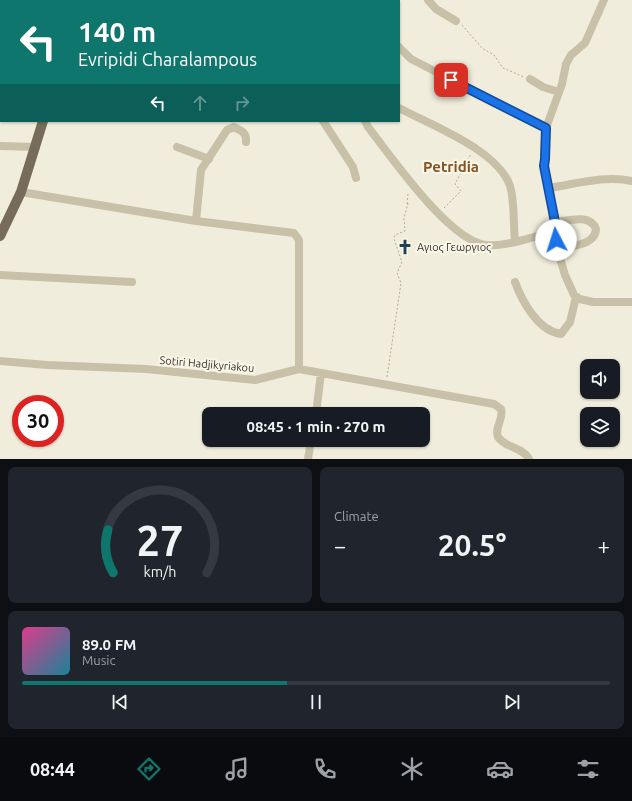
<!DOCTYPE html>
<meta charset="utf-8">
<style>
:root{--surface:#171b24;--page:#20242c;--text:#f1f3f6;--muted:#9ea1a6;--line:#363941;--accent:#0f766e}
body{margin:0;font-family:Ubuntu,sans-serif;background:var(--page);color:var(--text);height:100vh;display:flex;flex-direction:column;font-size:15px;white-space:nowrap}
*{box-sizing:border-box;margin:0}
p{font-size:13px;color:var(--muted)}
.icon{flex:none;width:22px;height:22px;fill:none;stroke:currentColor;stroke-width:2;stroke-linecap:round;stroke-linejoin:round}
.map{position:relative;height:459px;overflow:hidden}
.panel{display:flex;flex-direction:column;gap:8px;padding:8px;background:#0d0f14;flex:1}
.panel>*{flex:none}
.hud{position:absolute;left:0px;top:0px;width:400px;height:122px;box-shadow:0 1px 3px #0004;background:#0f766e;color:#fff;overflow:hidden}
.controls{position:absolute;left:580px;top:359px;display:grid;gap:8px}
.controls a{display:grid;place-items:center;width:40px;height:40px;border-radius:8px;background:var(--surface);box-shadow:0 1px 3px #0004;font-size:20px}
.speed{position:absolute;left:12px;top:395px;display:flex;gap:8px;font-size:20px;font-weight:700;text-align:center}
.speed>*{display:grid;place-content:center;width:52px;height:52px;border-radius:50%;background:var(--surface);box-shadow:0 1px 3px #0004;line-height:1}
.speed .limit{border:6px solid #d22;background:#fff;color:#111}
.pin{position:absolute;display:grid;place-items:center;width:34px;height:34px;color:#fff;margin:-17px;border-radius:8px;box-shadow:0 2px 6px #0006}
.me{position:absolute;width:44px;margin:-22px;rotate:355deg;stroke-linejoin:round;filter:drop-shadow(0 0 3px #0008)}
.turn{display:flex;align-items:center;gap:14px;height:84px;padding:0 12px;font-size:18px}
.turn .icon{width:52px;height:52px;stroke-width:2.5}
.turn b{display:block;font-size:28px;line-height:34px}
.lanes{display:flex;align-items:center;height:38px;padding:0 12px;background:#0003;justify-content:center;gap:20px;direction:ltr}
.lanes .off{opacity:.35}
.big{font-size:30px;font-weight:700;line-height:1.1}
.panel .card{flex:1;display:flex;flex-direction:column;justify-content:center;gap:6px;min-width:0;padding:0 14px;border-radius:8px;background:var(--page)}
.panel .dial{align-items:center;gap:0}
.dial svg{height:104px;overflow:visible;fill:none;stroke:var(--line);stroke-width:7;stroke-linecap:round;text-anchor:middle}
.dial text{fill:var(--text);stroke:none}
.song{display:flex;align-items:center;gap:12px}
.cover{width:48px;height:48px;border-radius:6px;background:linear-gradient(135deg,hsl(330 70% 55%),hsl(190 70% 35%))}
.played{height:4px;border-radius:2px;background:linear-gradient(90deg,var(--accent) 45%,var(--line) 45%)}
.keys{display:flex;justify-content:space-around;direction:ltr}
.heat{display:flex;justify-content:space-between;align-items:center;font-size:22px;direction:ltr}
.panel .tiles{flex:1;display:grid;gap:8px;grid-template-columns:1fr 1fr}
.card:last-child{grid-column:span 2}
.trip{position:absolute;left:202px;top:407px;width:228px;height:40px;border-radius:8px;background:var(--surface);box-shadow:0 1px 3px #0004;font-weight:700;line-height:40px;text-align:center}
.tab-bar{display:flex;height:64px;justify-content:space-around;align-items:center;background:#090b0e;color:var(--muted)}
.tab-bar .icon{width:28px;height:28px}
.tab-bar .selected{color:var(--accent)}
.tab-bar b{font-size:18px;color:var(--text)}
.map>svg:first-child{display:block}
</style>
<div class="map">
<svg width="632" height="459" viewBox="0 0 632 459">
<rect width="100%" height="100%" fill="#f1eddc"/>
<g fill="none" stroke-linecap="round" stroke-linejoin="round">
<path stroke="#b5aa92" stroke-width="1" stroke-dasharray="2 2" stroke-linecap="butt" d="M462,25l20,23 12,7 9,13 21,9
M407,204l1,-10
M444,208l17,-17 -6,-7 16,-30
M387,377l14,-94 -4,-10 5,-11 -8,-23 1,-4 10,-4 -1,-13 4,-15"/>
<path stroke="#c9c0a8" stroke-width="8" d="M13,0l1,1
M387,0v1
M428,0l8,9 20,12
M604,0l-19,43 -14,12 -5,9 -4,20 -16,44 -2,38 11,56 2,26 8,27 9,20 6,4 13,3h39
M399,47l12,12 135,69
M530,79l13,8 16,5
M0,85h1
M0,100h1
M399,108c32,17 99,42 111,78 5,16 3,37 5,55
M323,121l30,46 3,11
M365,121l3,6c23,29 81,114 118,118 20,2 50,-9 69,-14
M0,146l36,1
M177,147l32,12
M549,188c27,-4 56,-13 83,-7
M21,192l175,29 98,12 5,7v129
M196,221l5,-51 26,-40 7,-3c8,4 13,6 12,15
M555,222c12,-1 35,-9 41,7 -1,17 -26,17 -39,19
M0,275l132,7
M515,282c7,19 23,49 46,52l9,-12 6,-25
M0,361l47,4 99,4 109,11 44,-11 195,35 7,5c3,10 -7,19 -3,28 7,11 25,10 31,22
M316,414l5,-41
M308,459l3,-19"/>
<path stroke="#776c59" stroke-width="10" d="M101,1l1,-1
M0,236l21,-44 22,-71"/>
</g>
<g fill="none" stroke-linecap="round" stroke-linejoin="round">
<g stroke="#114b97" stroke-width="10">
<path id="route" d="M451,80l95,48 -1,31 -1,7 11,56 1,18"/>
</g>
<use href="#route" stroke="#1a73e8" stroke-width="7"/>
</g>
<defs>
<g id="church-bare" transform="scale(1.2)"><path d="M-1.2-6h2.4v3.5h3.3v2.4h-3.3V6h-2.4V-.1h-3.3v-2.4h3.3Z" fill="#1f4356" stroke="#f9f6e8" stroke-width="2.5" paint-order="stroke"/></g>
</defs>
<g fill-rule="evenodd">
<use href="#church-bare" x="405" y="247"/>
</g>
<g text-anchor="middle" stroke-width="4" stroke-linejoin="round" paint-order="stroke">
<g font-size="11" fill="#363028" stroke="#f9f6e8" text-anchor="start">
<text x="417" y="251">Αγιος Γεωργιος</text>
</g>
<g font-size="11" fill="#363028" stroke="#f9f6e8">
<text transform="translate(207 364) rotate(5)" y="4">Sotiri Hadjikyriakou</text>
</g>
<g font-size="15" font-weight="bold" fill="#825423" stroke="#f9f6e8">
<text x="451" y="172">Petridia</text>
</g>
</g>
</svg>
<div class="controls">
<a><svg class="icon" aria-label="sound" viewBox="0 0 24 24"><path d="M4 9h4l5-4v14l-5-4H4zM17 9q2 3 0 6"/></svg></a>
<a><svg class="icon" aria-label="layers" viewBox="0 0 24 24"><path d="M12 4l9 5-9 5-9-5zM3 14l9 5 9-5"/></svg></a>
</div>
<div class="speed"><div class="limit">30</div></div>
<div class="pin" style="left:451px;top:80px;background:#d93025"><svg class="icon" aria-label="arrive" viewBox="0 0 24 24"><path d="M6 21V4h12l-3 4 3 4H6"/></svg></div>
<svg class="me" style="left:556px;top:240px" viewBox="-20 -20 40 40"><circle r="19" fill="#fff"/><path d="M0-13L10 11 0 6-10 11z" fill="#1a73e8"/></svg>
<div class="trip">08:45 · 1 min · 270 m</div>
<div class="hud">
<div class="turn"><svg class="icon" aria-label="left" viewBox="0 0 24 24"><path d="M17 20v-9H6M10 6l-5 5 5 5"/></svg><div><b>140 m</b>Evripidi Charalampous</div></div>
<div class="lanes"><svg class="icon" aria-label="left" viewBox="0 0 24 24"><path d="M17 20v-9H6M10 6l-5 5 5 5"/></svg><svg class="icon off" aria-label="ahead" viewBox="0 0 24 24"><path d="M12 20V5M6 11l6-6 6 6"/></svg><svg class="icon off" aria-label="right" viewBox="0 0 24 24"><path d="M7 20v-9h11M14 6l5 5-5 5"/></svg></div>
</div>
</div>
<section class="panel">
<div class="tiles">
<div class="card dial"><svg viewBox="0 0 100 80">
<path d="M14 69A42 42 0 1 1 86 69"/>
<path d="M14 69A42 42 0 0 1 10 36" stroke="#0f766e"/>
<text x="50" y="56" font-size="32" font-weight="700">27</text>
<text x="50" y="72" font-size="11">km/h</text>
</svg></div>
<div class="card"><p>Climate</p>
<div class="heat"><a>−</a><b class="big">20.5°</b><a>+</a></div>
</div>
<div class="card">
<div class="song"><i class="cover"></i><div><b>89.0 FM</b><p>Music</p></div></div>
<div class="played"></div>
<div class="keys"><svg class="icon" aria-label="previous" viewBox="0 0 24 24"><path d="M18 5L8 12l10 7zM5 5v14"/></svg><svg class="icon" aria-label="pause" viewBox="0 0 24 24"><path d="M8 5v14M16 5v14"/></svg><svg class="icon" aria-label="next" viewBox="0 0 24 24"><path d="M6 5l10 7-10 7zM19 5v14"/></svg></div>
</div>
</div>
</section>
<nav class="tab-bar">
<b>08:44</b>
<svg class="icon selected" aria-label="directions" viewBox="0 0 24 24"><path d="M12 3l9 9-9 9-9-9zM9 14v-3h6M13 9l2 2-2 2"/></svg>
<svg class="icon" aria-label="music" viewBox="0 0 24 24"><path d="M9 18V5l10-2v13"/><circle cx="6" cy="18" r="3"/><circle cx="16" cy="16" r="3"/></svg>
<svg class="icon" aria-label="phone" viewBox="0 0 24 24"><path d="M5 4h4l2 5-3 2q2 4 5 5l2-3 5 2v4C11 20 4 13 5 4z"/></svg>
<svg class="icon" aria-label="climate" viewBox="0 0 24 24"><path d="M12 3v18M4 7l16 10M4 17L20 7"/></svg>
<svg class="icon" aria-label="car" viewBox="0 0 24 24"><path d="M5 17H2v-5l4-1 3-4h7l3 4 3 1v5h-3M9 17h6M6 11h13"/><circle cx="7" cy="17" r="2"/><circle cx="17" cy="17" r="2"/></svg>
<svg class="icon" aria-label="filters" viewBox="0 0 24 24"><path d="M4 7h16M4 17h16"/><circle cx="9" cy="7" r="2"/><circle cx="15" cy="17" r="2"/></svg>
</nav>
